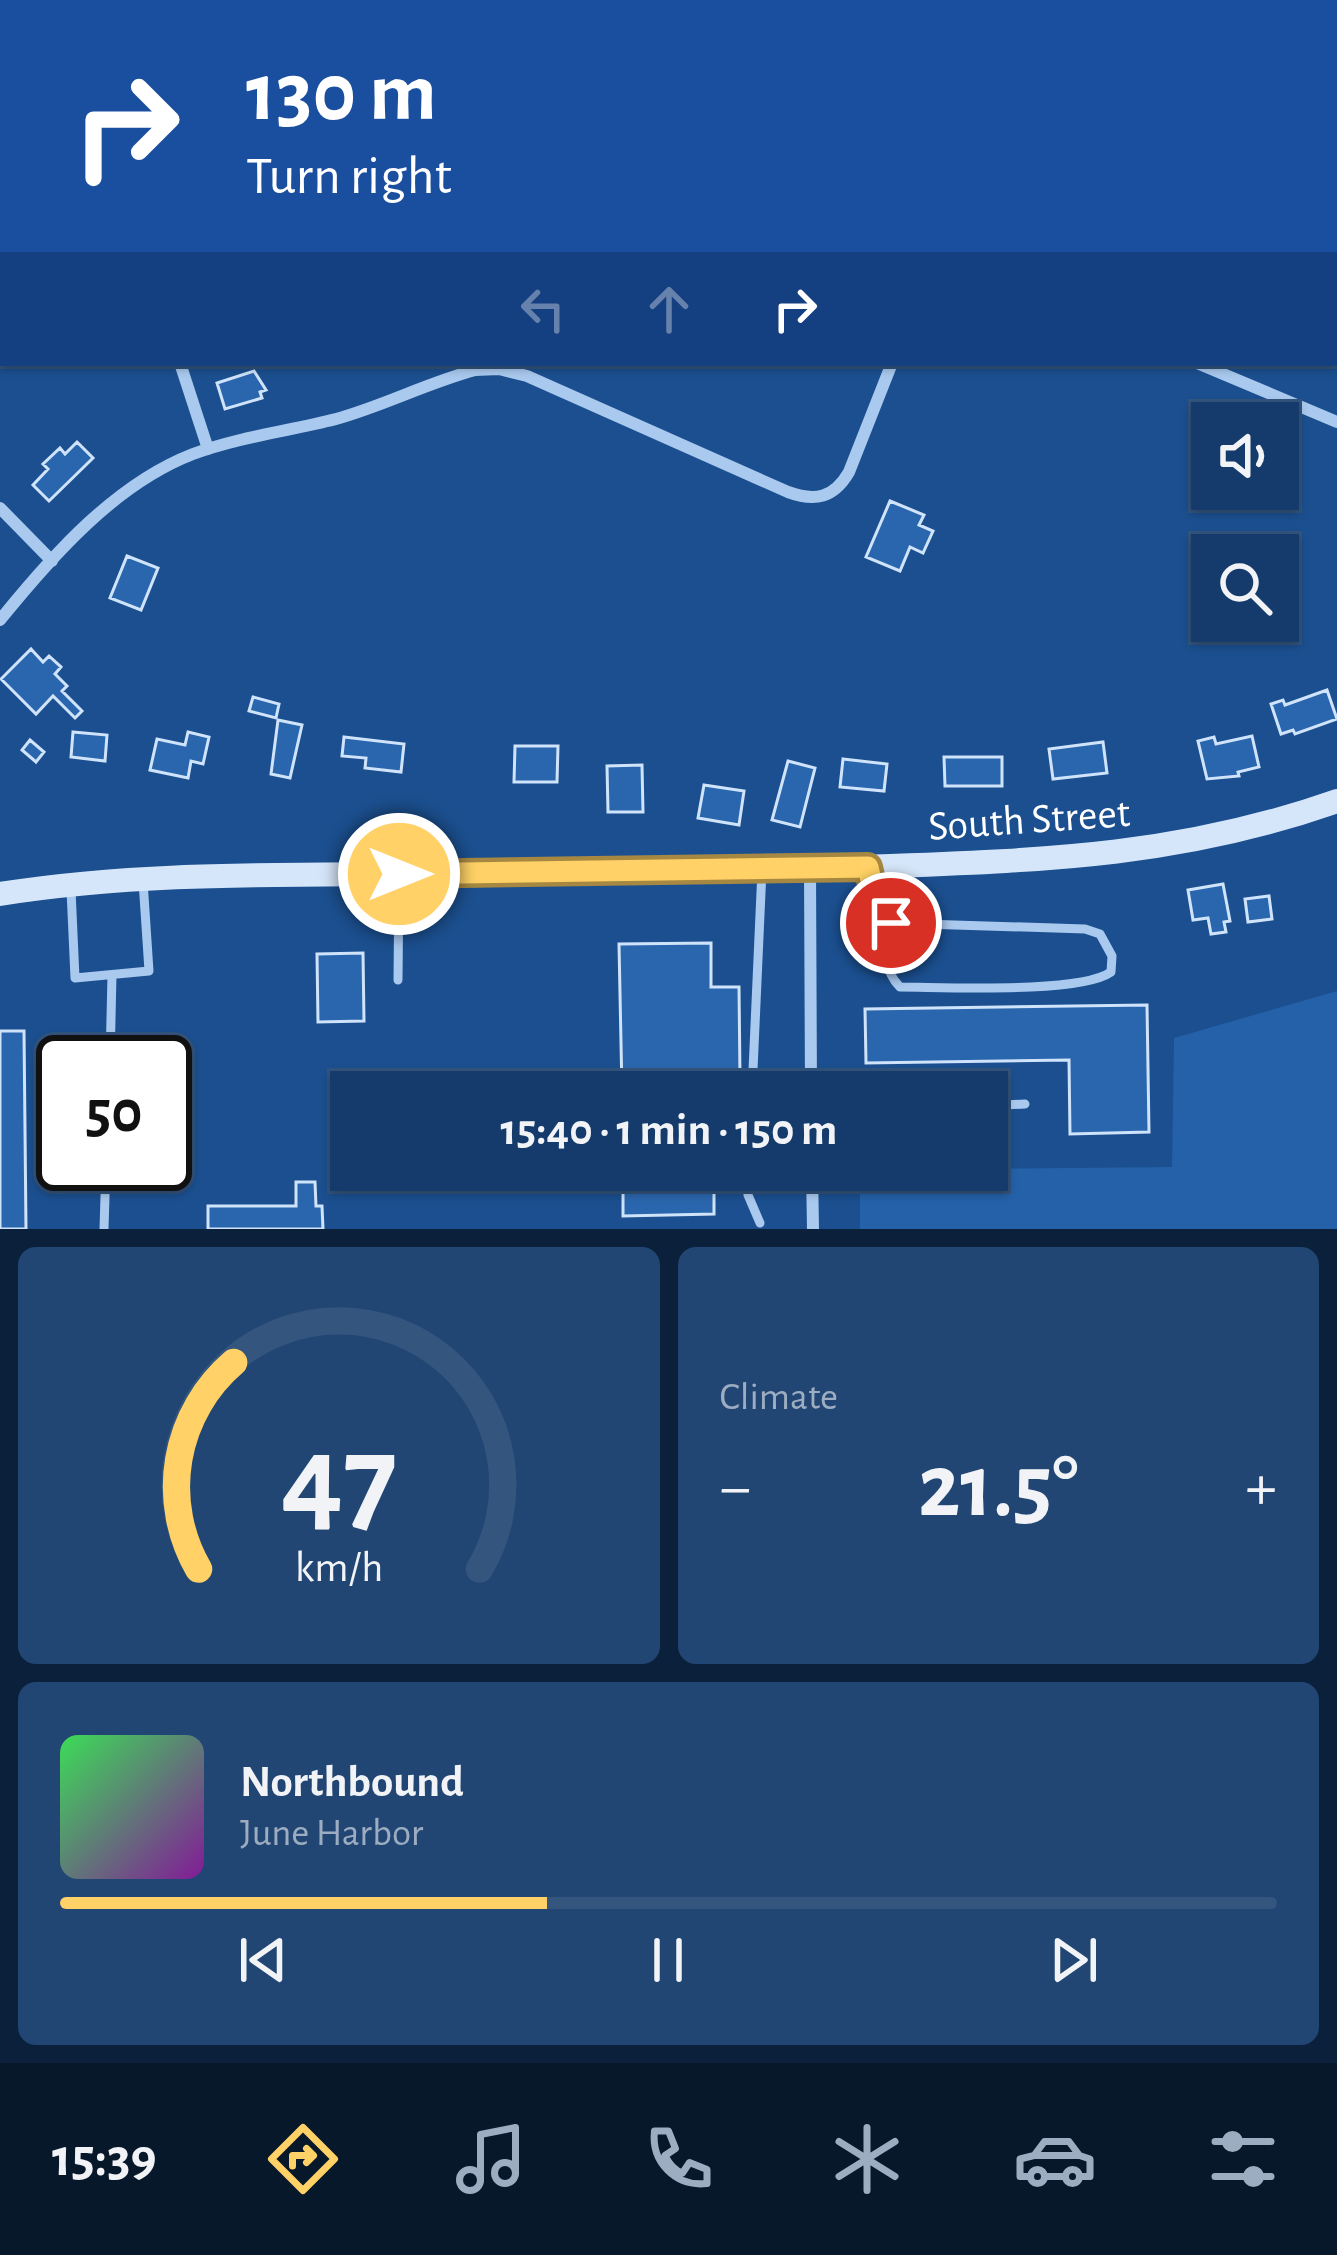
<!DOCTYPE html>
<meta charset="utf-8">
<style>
:root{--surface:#143b6b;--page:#214673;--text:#f1f3f6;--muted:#9dadc1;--line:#33557e;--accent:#ffd166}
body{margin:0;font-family:"Alegreya Sans",sans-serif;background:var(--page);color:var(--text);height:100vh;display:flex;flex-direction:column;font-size:45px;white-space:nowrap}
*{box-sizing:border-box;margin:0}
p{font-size:39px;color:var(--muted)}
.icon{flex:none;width:66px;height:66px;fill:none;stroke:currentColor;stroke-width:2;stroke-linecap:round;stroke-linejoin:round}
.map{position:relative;height:1229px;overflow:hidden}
.side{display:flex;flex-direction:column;gap:18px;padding:18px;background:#0b203b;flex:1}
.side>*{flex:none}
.banner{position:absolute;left:0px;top:0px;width:1338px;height:366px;box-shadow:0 3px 9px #0004,0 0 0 3px var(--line);background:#1a4fa0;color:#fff;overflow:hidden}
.buttons{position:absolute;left:1191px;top:402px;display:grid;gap:24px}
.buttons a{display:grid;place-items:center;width:108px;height:108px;border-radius:0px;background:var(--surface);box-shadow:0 3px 9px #0004,0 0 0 3px var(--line);font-size:60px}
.speed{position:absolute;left:36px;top:1035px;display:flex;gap:24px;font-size:60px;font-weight:700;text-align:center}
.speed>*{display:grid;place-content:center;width:156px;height:156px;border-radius:50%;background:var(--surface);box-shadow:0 3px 9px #0004,0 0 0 3px var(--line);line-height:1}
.speed .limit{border:6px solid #111;border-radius:18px;background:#fff;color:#111}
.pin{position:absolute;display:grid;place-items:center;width:102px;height:102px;color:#fff;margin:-51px;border:6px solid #fff;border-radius:50%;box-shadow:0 3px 12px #0007}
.me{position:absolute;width:132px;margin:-66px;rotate:90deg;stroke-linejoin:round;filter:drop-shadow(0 0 9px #0008)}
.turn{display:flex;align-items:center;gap:42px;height:252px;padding:0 48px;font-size:54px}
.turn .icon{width:156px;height:156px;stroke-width:2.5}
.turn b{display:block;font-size:84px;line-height:102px}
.lanes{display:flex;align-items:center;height:114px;padding:0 48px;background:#0003;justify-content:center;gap:60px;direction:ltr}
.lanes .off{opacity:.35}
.big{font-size:90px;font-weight:700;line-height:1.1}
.side .tile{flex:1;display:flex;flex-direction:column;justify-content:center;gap:18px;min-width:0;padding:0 42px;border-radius:18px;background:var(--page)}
.side .dial{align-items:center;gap:0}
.dial svg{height:312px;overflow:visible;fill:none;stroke:var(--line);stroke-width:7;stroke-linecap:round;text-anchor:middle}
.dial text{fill:var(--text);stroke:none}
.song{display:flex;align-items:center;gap:36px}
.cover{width:144px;height:144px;border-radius:18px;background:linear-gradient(135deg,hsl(130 70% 55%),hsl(290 70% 35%))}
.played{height:12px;border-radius:6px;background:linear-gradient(90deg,var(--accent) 40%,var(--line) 40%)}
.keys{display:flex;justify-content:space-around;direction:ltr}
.heat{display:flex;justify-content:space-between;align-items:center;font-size:66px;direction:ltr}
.side .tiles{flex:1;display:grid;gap:18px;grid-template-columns:1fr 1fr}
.tile:last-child{grid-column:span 2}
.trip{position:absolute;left:330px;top:1071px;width:678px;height:120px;border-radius:0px;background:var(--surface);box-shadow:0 3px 9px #0004,0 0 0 3px var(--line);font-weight:700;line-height:120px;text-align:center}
.tab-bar{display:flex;height:192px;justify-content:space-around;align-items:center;background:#08182b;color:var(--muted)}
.tab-bar .icon{width:84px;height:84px}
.tab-bar .active{color:var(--accent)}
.tab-bar b{font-size:54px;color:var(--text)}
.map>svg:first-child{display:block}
</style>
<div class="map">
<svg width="1337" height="1229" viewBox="0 0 1337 1229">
<rect width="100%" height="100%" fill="#1b4f8f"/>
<path fill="#2461a8" d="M1337,991v238h-477v-59l312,-3 2,-129z"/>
<path fill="#2a66ad" stroke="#cfe3fa" stroke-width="3" d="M254,371l12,19 -6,2 2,6 -37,11 -8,-26z
M77,442l16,16 -44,43 -16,-16 15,-16 -5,-5 17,-16 5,6z
M1212,443v40l-16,-8z
M890,501l34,14 -5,10 14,6 -10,22 -13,-6 -10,24 -34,-14z
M127,556l31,12 -17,42 -31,-12z
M31,649l12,13 6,-6 12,11 -6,7 12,12 -5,5 20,20 -7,7 -22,-22 -17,18 -35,-35z
M1327,690l10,29 -42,15 -2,-4 -12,4 -10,-30 12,-4 2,5z
M253,697l26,7 -3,14 -27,-7z
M278,720l24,5 -12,53 -19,-4z
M73,732l34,3 -2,26 -34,-4z
M188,732l21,5 -6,27 -12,-3 -3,17 -38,-8 7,-31 28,6z
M1252,736l7,31 -21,5 1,4 -32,3 -9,-38 16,-4 2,7z
M344,737l60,7 -3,28 -36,-4 1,-10 -24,-2z
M30,740l14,12 -8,10 -14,-12z
M1103,742l4,31 -54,6 -4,-30z
M515,746h43l-1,36h-43z
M944,757h58v29h-57z
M843,759l44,5 -3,27 -44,-4z
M788,761l27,7 -15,59 -28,-7z
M642,765l1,47h-35l-1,-46z
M704,785l40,6 -5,34 -41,-7z
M1223,884l7,37 -6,1 2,10 -15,2 -3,-16 -15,2 -5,-30z
M1269,896l3,23 -24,3 -3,-23z
M711,943v44h28l1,90h-27v15h-91l-3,-148z
M363,953l1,68 -46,1 -1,-68z
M1147,1005l2,127 -79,2 -1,-74 -203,3 -1,-54z
M0,1031h24l2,198h-26z
M623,1170h91v44l-91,2z
M296,1182h19l1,24h6l1,23h-115v-23h88z"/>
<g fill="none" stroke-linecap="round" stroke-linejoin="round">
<path stroke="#a9c9ee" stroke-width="9" d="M868,867l8,35 15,21 194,6 15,5 12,22 -1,16c-31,22 -168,15 -211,15 -19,-19 -13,-40 -9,-64
M71,890l4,88 74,-7 -6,-90
M398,980l1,-106
M110,1062l2,-87
M752,1092l10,-222
M987,1106l38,-2
M748,1170v25l12,28
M104,1229l2,-65"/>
<path stroke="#a9c9ee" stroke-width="12" d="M630,0l2,3
M1014,0l7,3
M572,3l8,-3
M1037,3l1,-3
M1335,126l2,1
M0,176l3,-1
M180,363l28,86
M1197,363l140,59
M0,508l52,53
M0,620c52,-64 115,-136 193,-166 46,-17 96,-23 143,-35 47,-13 91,-36 139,-49l24,-1 28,7 261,116c27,10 46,6 61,-20l43,-109
M810,869l1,223
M812,1170l1,59"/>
<path stroke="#d6e6fa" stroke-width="24" d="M0,894c132,-21 266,-19 399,-20 164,-1 327,-2 491,-8 160,-6 294,-11 447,-65"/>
</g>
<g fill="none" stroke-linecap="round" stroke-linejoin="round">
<g stroke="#a68842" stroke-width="30">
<path id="route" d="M399,874l469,-7 8,35 15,21"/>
</g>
<use href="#route" stroke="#ffd166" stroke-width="21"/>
</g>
<g text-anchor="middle" stroke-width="12" stroke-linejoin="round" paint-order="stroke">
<g font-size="42" fill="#fff" stroke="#1b4f8f">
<text transform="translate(1029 818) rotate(-4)" y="15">South Street</text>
</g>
</g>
</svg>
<div class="buttons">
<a><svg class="icon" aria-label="sound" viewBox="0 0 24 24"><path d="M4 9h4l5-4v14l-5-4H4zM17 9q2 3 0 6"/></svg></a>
<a><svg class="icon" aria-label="search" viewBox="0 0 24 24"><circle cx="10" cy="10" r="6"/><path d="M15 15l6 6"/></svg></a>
</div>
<div class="speed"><div class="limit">50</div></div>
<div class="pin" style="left:891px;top:923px;background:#d93025"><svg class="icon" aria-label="arrive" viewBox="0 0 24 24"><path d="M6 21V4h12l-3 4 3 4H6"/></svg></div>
<svg class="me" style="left:399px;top:874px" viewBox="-20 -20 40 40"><circle r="17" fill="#ffd166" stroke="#fff" stroke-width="3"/><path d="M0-11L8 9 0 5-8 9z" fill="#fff"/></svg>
<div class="trip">15:40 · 1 min · 150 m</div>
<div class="banner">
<div class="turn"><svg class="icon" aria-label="right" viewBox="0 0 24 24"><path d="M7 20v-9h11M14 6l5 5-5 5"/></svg><div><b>130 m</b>Turn right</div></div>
<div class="lanes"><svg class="icon off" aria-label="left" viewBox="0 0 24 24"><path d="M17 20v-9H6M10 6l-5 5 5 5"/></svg><svg class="icon off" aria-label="ahead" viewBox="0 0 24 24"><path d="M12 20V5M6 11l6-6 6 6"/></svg><svg class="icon" aria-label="right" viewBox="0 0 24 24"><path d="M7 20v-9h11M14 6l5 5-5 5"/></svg></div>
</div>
</div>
<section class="side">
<div class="tiles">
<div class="tile dial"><svg viewBox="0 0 100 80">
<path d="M14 69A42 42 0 1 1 86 69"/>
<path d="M14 69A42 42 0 0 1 23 16" stroke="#ffd166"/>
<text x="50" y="56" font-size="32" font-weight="700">47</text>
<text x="50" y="72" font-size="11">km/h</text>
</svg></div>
<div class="tile"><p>Climate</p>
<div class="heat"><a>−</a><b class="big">21.5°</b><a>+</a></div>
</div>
<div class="tile">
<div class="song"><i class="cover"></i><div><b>Northbound</b><p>June Harbor</p></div></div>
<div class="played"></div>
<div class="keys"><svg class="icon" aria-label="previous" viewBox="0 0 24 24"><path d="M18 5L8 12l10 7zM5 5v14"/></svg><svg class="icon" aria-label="pause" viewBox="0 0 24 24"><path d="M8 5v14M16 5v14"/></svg><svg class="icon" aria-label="next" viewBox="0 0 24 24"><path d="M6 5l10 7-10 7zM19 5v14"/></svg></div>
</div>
</div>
</section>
<nav class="tab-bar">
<b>15:39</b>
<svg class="icon active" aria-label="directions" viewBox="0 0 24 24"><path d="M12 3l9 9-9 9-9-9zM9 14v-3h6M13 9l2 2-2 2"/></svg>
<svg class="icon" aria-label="music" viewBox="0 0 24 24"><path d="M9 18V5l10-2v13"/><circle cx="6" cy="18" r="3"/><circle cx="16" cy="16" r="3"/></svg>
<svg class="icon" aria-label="phone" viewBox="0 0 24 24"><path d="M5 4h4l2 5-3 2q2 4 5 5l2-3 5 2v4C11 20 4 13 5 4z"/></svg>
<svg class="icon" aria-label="climate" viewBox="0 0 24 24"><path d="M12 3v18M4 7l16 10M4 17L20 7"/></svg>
<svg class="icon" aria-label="car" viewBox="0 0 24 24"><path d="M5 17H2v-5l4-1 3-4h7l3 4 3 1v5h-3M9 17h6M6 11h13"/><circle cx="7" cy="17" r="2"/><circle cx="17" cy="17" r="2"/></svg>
<svg class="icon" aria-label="filters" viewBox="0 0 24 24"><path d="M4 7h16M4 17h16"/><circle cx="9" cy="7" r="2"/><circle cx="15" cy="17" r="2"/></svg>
</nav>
